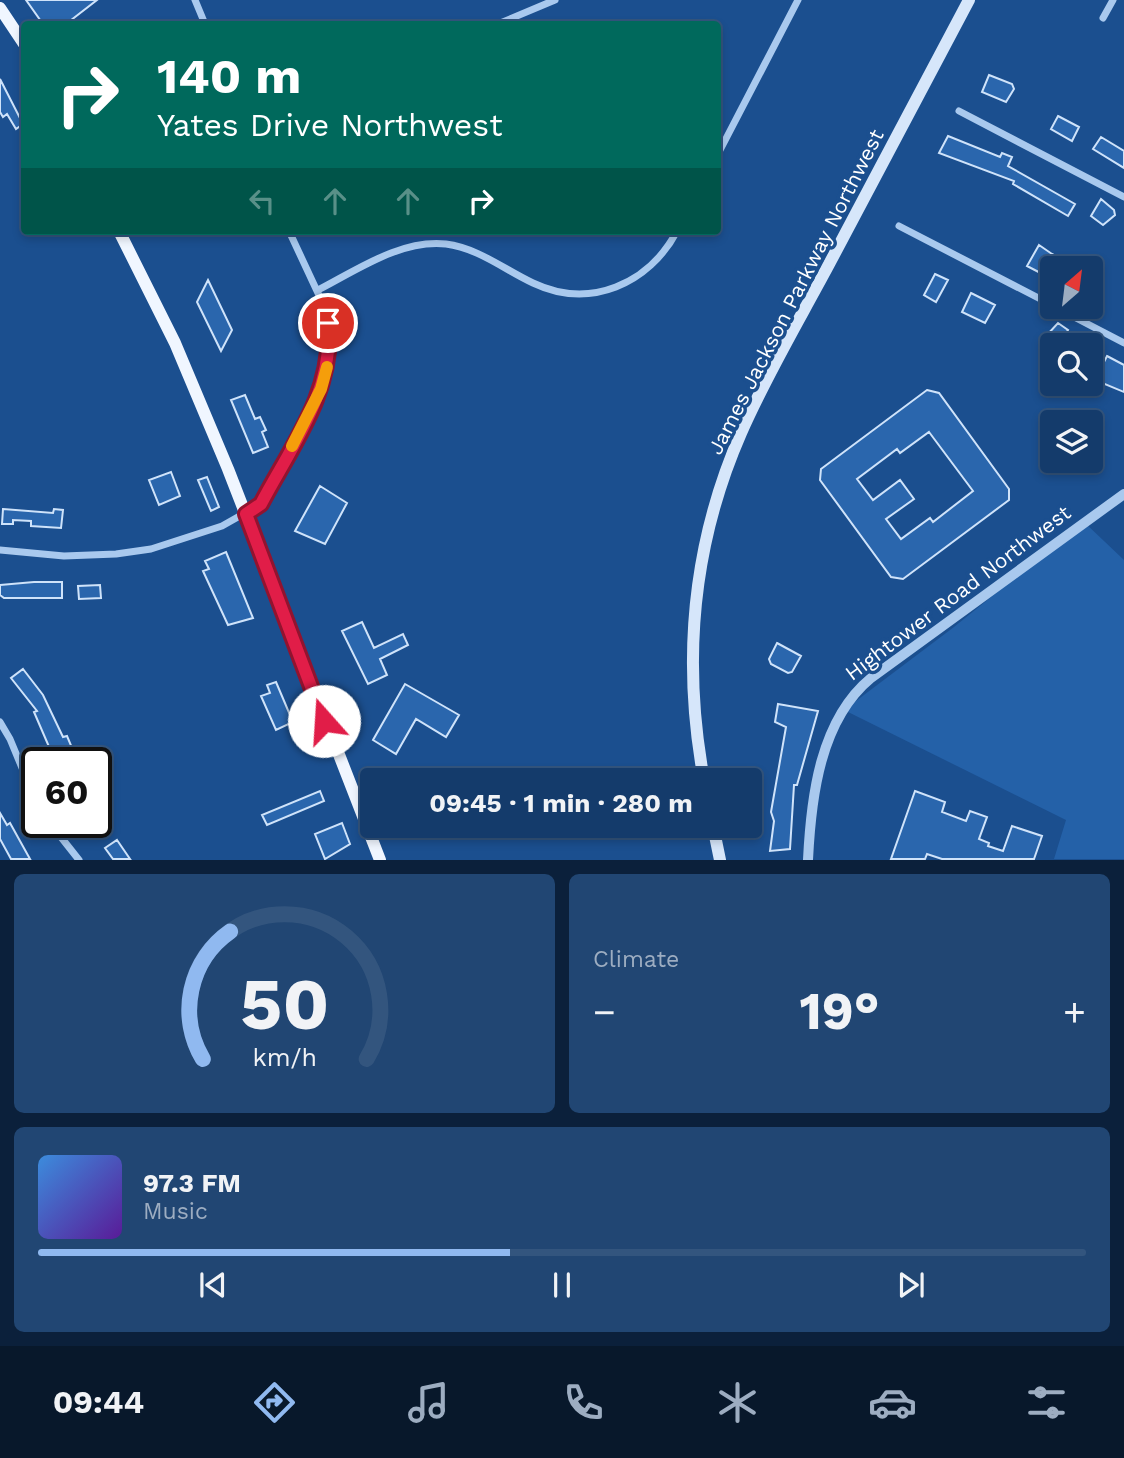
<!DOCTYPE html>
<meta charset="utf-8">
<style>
:root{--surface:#143b6b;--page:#214673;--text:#f1f3f6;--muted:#9dadc1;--line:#33557e;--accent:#90b9f0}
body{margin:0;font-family:"Work Sans",sans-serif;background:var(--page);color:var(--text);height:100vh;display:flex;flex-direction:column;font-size:26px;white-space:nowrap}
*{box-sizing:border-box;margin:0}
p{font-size:23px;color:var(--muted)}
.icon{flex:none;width:38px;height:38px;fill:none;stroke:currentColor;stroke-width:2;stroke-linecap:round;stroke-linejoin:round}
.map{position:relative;height:860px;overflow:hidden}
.sheet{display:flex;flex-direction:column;gap:14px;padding:14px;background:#0b203b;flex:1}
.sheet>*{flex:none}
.top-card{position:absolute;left:21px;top:21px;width:700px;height:214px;border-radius:7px;box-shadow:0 4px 10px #0003,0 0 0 2px var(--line);background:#00695c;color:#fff;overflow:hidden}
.needle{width:46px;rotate:28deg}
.tools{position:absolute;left:1040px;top:256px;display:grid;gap:14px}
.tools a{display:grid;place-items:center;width:63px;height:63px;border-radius:7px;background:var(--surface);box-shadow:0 4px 10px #0003,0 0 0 2px var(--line);font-size:35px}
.speed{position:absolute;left:21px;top:747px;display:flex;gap:14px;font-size:35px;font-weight:700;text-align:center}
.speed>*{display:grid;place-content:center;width:91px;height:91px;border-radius:50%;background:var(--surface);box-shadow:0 4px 10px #0003,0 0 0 2px var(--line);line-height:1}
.speed .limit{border:4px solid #111;border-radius:10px;background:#fff;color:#111}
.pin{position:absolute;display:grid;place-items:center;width:60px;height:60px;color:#fff;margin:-30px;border:4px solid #fff;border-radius:50%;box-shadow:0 2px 7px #0007}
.me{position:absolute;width:77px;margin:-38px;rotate:341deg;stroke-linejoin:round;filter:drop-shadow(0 0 5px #0008)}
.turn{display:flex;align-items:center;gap:24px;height:147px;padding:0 21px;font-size:32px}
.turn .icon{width:91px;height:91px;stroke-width:2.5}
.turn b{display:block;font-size:49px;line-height:60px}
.lanes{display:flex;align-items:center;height:66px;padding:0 21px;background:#0003;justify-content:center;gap:35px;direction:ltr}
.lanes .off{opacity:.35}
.big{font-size:52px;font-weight:700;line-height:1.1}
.sheet .tile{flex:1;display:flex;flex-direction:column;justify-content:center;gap:10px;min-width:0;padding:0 24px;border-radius:10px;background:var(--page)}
.sheet .dial{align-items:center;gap:0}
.dial svg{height:182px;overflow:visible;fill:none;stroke:var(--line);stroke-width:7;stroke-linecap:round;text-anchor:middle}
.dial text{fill:var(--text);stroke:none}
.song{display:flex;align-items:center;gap:21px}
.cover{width:84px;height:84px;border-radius:10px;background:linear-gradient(135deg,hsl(210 70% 55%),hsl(270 70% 35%))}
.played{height:7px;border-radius:4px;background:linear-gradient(90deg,var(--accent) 45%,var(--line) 45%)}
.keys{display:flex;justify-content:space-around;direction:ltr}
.heat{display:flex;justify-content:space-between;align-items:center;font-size:38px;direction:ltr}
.sheet .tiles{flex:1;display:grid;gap:14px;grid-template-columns:1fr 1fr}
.tile:last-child{grid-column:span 2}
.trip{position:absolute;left:360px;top:768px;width:402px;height:70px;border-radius:7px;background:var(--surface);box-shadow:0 4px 10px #0003,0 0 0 2px var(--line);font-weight:700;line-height:70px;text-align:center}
.tabs{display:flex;height:112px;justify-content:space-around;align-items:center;background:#08182b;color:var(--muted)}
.tabs .icon{width:49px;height:49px}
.tabs .current{color:var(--accent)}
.tabs b{font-size:32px;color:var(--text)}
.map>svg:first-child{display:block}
</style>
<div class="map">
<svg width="1124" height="860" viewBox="0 0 1124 860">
<rect width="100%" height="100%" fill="#1b4f8f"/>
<path fill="#2461a8" d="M1084,522l40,38v299h-70l12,-39 -222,-110 110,-83z"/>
<path fill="#2a66ad" stroke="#cfe3fa" stroke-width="2" fill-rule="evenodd" d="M26,0h71l-31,24h-23z
M989,75l23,9 2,5 -8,13 -24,-10z
M0,79l23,45 -7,5 -9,-15 -4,3 -3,-5z
M1058,116l21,11 -7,14 -21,-12z
M948,136l52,21 2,-4 10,4 -4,9 67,38 -7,12 -55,-32 1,-3 -75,-28z
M1101,137l23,14v17l-31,-19z
M1101,199l13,11 1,5 -12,10 -12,-9z
M1039,245l13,9 26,14h-26v11l-25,-13z
M935,274l13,6 -12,22 -12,-7z
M208,280l24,50 -11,21 -24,-49z
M971,293l24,12 -10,18 -23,-11z
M1058,323l10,7 -10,15 -11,-10z
M1107,356l17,9v27l-29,-12z
M927,390l12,3 70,96v11l-106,79 -12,-2 -71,-97 1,-11zM929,432l44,59 -40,31 -3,-4 -29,21 -15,-20 28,-20 -14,-19 -27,20 -16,-21 40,-30 3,4z
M245,395l10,24 5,-2 6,13 -4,2 6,15 -15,6 -22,-53z
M171,472l9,24 -21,9 -10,-25z
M207,477l12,30 -8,4 -13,-31z
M320,486l27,17 -22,41 -30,-13z
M3,509l50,4 1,-4 9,1 -2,18 -30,-2v-5l-18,-1v4h-11z
M226,552l27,66 -25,7 -25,-54 6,-2 -4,-8z
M34,582h28v16h-58l-4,-3v-10z
M100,585l1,13 -22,1 -1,-13z
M362,622l12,26 29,-14 5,11 -28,14 7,16 -19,9 -26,-53z
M777,643l24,13 -9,16 -4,1 -17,-9 -2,-5z
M23,669l20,26 20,42 4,-1 8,19 -6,3 2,5h-15l-22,-51 3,-1 -26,-33z
M276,682l17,40 -17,8 -15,-34 9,-3 -3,-8z
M405,684l54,31 -13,22 -30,-18 -20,35 -23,-14z
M778,704l40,7 -21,74h-3l-4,64 -20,2 4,-30 -3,-9 15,-85 -11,-5z
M320,791l4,10 -57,24 -5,-10z
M915,791l30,11 -3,10 24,9 4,-10 17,6 -8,22 10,4 -1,3 15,5 9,-25 30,10 -8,23h-92l-15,-5 -2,5h-34z
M103,808l8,17 -19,10 -7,-13h11v-11z
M0,813l7,12 3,-2 20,36h-19l-11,-20z
M342,823l8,21 -25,15 -10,-25z
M117,840l13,19h-17l-8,-11z"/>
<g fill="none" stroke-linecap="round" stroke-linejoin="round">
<path stroke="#a9c9ee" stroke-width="7" d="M195,0l10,24
M1103,18l10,-18
M498,24l57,-24
M959,111l165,86
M718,154l80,-154
M899,226l153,79
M318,290c39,-20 83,-51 128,-46 32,4 59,26 87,39 57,27 116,1 144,-52
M1053,306l71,37
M0,550l64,6 52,-2 35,-5 71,-23 39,-22 51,-96 17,-50 -5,-52 -35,-75
M0,722l10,17 27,65
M49,822l30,38"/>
<path stroke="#a9c9ee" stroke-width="10" d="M808,860c3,-63 12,-140 63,-182l253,-184"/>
<path stroke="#d6e6fa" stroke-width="12" d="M704,780c-22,-119 -12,-235 37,-347 25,-57 57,-111 86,-165 48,-90 95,-179 142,-268
M713,826l7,34"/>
<path stroke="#f0f6ff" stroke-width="12" d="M0,8l24,36
M119,231l56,112 53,126 152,391"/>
</g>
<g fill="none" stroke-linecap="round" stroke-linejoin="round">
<g stroke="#92132f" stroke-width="18">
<path id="route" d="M324,721l-78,-207 15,-10c30,-57 74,-114 67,-181"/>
</g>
<use href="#route" stroke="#e11d48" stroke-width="12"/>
<path stroke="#f59e0b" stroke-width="12" d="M292,446l29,-57 6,-22"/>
</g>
<g text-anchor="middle" stroke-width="7" stroke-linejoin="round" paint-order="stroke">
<g font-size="21" fill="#fff" stroke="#1b4f8f">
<text transform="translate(796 292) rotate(-63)" y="7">James Jackson Parkway Northwest</text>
<text transform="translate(958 593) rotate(-37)" y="7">Hightower Road Northwest</text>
</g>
</g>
</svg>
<div class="tools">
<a><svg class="needle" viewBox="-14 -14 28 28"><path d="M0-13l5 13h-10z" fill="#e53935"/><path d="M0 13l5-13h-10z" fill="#9dadc1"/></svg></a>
<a><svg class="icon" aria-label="search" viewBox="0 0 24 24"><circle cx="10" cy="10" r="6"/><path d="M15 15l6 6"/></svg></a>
<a><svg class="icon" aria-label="layers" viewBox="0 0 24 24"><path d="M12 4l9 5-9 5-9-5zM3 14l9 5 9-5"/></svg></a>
</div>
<div class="speed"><div class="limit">60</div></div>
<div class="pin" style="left:328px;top:323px;background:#d93025"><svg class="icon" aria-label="arrive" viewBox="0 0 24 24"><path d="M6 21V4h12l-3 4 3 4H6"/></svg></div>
<svg class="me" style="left:324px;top:721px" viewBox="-20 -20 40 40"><circle r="19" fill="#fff"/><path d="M0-13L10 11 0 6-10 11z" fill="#e11d48"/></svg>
<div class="trip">09:45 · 1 min · 280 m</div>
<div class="top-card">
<div class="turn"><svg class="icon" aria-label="right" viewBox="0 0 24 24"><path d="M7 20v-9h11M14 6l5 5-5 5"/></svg><div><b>140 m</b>Yates Drive Northwest</div></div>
<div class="lanes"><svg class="icon off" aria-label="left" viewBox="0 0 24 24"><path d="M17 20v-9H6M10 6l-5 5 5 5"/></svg><svg class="icon off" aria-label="ahead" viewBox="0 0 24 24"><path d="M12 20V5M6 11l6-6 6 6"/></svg><svg class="icon off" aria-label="ahead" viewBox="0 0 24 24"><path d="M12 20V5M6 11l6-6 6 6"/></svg><svg class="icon" aria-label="right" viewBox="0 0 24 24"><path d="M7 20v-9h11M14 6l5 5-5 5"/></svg></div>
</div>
</div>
<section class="sheet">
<div class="tiles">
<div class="tile dial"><svg viewBox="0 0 100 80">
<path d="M14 69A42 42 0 1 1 86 69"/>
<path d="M14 69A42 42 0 0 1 26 13" stroke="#90b9f0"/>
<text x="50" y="56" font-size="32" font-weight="700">50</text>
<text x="50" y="72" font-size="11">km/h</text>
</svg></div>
<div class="tile"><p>Climate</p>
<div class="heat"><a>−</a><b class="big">19°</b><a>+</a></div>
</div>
<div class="tile">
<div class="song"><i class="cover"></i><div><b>97.3 FM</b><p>Music</p></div></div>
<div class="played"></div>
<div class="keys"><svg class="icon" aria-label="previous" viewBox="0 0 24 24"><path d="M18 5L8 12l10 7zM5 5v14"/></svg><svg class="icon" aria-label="pause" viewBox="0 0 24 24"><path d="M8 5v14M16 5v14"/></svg><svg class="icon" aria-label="next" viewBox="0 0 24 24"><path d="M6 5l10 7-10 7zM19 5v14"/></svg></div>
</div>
</div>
</section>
<nav class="tabs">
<b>09:44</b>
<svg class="icon current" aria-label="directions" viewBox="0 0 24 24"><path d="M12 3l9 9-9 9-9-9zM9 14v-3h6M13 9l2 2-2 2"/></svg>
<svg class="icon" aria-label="music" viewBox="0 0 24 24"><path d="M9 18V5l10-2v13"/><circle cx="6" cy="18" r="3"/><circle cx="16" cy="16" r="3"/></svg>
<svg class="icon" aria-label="phone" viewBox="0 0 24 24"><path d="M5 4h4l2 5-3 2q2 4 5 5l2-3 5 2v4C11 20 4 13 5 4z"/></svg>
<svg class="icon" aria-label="climate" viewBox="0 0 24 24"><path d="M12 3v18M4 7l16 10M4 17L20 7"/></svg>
<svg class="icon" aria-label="car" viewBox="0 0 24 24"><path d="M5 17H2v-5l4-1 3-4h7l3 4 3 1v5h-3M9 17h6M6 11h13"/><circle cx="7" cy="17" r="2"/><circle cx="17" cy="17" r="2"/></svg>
<svg class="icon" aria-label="filters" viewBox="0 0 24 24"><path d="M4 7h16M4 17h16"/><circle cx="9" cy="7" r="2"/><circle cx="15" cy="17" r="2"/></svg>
</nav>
